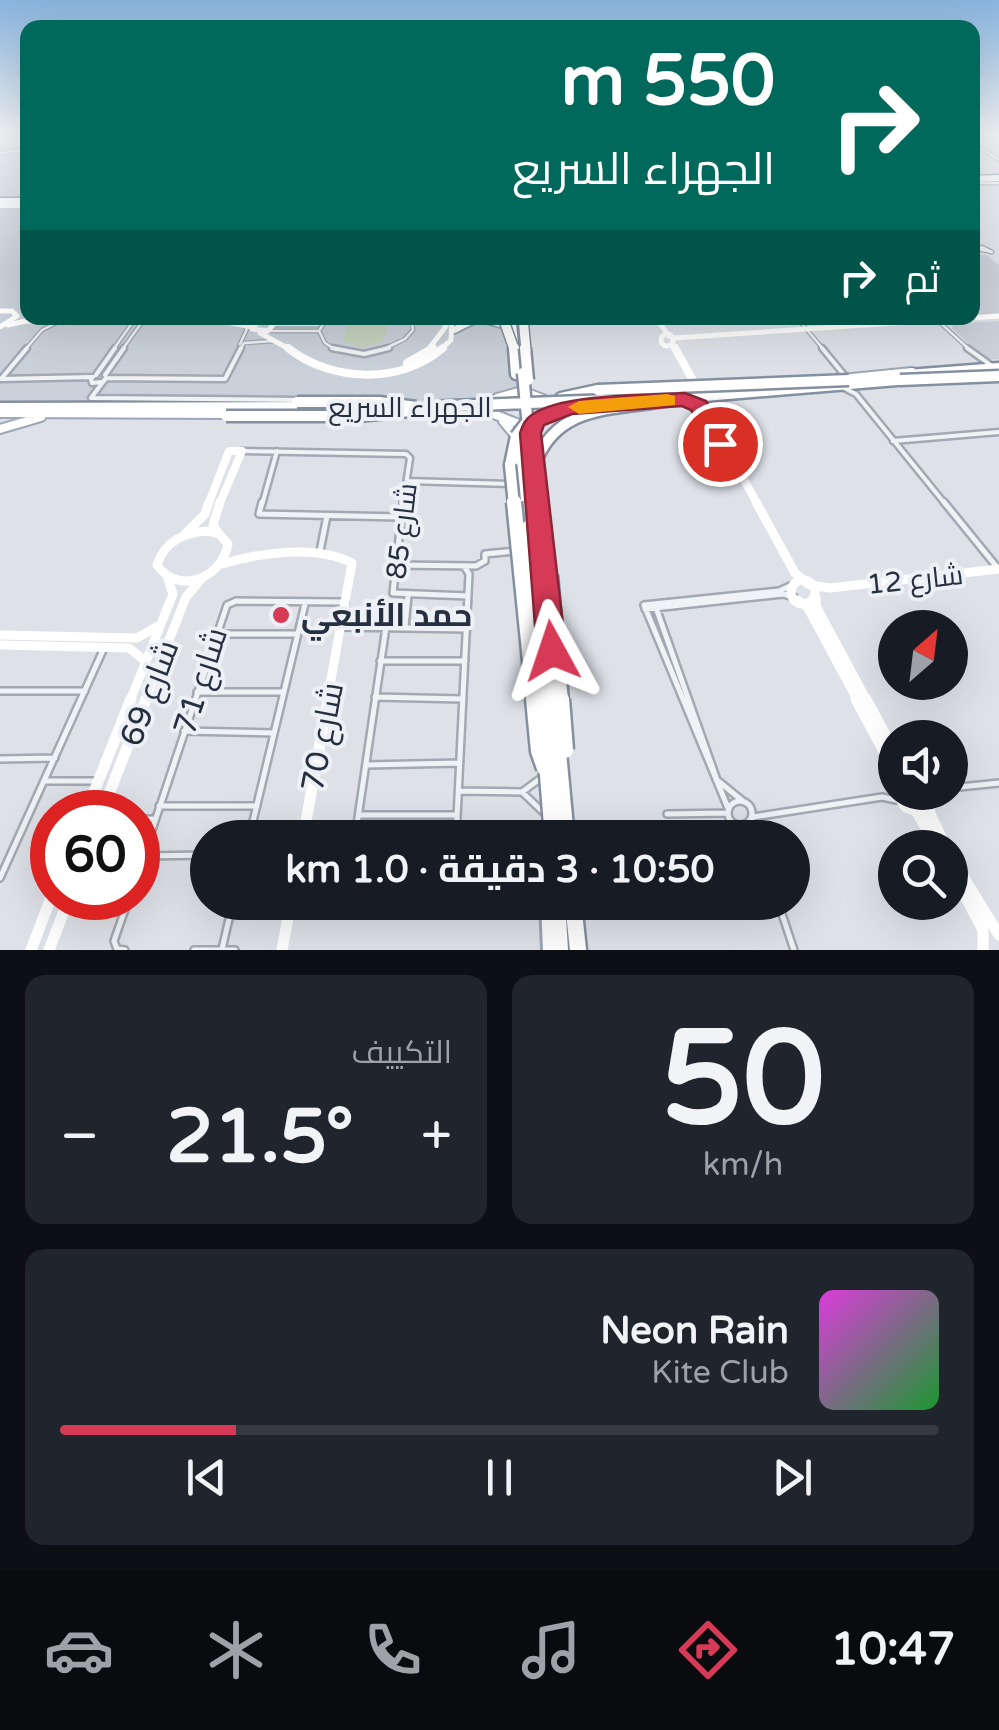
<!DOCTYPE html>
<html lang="ar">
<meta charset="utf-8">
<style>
:root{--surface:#171b24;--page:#20242c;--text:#f1f3f6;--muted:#9ea1a6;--line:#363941;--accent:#d63a56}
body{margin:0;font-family:"Varela Round",Cairo,sans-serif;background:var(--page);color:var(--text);direction:rtl;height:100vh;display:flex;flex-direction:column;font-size:38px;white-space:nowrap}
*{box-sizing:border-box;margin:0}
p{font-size:32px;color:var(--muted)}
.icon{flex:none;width:55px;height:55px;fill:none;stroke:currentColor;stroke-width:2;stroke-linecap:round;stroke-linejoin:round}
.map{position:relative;height:950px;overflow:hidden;direction:ltr}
.details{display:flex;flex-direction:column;gap:25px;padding:25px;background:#0d0f14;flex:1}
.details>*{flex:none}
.banner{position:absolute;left:20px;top:20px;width:960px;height:305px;border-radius:20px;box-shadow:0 10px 40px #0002;direction:rtl;background:#00695c;color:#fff;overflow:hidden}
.needle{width:65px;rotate:28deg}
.tools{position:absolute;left:878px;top:610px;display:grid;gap:20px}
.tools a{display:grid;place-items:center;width:90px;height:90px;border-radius:50%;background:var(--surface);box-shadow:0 10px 40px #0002;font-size:50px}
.speed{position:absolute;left:30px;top:790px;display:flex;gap:20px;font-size:50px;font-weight:700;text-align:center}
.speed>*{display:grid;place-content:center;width:130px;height:130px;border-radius:50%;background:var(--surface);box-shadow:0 10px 40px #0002;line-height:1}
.speed .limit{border:15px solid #d22;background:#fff;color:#111}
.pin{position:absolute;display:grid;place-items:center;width:85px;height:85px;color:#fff;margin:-42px;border:5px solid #fff;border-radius:50%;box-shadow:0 2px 10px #0007}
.me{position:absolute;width:110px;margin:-55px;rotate:355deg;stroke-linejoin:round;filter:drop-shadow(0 0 8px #0008)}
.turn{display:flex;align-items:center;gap:35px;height:210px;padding:0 40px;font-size:45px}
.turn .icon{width:130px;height:130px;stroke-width:2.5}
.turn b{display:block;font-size:70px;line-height:85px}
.then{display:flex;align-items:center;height:95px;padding:0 40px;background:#0003;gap:20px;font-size:38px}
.big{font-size:75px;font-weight:700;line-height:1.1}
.details .card{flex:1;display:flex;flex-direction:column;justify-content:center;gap:15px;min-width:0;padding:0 35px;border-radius:20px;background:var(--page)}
.details .dial{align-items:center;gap:0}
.dial b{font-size:130px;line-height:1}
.song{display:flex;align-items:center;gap:30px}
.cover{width:120px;height:120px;border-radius:15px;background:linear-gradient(135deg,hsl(300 70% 55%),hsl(130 70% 35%))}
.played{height:10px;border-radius:5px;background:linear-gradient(90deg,var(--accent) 20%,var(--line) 20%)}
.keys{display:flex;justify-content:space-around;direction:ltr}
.heat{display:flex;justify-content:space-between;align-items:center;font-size:55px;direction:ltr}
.details .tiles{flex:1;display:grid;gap:25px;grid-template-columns:1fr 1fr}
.card:last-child{grid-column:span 2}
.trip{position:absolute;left:190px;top:820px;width:620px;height:100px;border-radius:50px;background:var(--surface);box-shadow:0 10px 40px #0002;font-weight:700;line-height:100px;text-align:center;direction:rtl}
.tabs{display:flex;height:160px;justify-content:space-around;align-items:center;background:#090b0e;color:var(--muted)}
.tabs .icon{width:70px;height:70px}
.tabs .on{color:var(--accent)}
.tabs b{font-size:45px;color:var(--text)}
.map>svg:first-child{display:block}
</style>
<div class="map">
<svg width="999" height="950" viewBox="0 0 999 950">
<rect width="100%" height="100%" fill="#dee2e8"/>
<path fill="#cbd1da" d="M0,132h27l1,186h486l9,89 -113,5 -410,-2z
M973,254l13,1 13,10v49l-26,2z
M999,321v38l-13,1 -34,-32 2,-4z"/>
<path fill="#c4d3be" d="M350,318h39l-6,24 -22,6 -18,-7z"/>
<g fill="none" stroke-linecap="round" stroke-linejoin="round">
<g stroke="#a3a9b2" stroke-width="5">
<path id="street-far2" d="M982,149l17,11
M1,153l27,-4
M972,183h27
M982,247l10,5 -14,-3z
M327,318l-8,13 6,12 11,7
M797,318l27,32
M935,318l35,32
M273,325h45
M271,331h46
M240,344l7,-15 -3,-3
M25,350l17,-20 14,-7
M113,350l19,-27
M122,350l20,-28
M240,350l4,-7 30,-2
M382,350l23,-11 8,-9 -2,-12"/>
</g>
<g stroke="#a3a9b2" stroke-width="9">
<path id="street-far1" d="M332,348l32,6 25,-6
M822,348l23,28
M967,348l25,18
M96,375l19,-27
M105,375l19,-27
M106,378l119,1 16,-31
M1,379l92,-2
M1,379l26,-31
M91,379l1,4 10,-1
M844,388l12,6 90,111
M91,398l205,2
M91,398l15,-20
M893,441l106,-9
M242,451l164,3 4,4 -7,47
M407,481l103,3
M262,505l15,-54"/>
</g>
<g stroke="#a3a9b2" stroke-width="10">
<path id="street" d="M262,502l-3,12 142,3
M403,502l-10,91 75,3
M944,502l52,64
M320,551l7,-35
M395,565l81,1 9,-5v-7l31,-3
M655,605l62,175 27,22
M645,609l138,-15 11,3
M405,626l3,-30
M342,627l125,2
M216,634h80
M380,661h85
M0,691h85
M197,692h85
M375,697l88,2
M184,731l90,2
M0,759l55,-1
M366,765l94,-2
M44,781h51
M950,788l49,-5
M460,791l62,1 19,-14
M522,792l21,20
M931,799l9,-7
M728 813a12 12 0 1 1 24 0a12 12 0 1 1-24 0Z
M159,806h98
M728,808l-84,-203 135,-14 11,-5
M667,814l61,-1
M359,815h98
M753,817l129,-20 14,3
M138,819h15
M751,834l1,-14
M249,838l56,-234
M355,838l31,-211
M456,838l13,-264 -5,-8
M143,856l65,-1
M138,872l89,-267 9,-4 109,1
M0,878l104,-230
M778,902l16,48
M295,907l135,-1 11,-4
M222,949l11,-47
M125,950l-8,-1 -3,-8 15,-43
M194,950h41"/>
</g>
<g stroke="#9ca7b5" stroke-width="10">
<path id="primary-far3" d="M454,330l24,-12 27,7"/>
</g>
<g stroke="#9ca7b5" stroke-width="12">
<path id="primary-far2" d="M842,379l70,-7
M522,391l21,8 4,10 -4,8 -24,7 -23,-9 -4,-9 5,-8z
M0,413l232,1
M403,413h91
M544,415l63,-10
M503,421l15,18 4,66
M0,429l41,-12"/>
</g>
<g stroke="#9ca7b5" stroke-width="15">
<path id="primary-far1" d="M522,502l1,24"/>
</g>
<g stroke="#9ca7b5" stroke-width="18">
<path id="primary" d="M547,902l2,48"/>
</g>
<g stroke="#8490a0" stroke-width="9">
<path id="highway-far3" d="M972,179l27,-1
M0,201h28"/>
</g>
<g stroke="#8490a0" stroke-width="12">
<path id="highway-far2" d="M511,318l3,32"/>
</g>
<g stroke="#8490a0" stroke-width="15">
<path id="highway-far1" d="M514,348l2,26
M908,375l91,-7
M561,398l37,-8
M669,399l240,-20
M610,400l65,-6
M0,408l396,-1
M510,465l6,-29"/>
</g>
<g stroke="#8490a0" stroke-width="21">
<path id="highway" d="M557,902l3,48
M573,902l5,48"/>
</g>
<use href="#street-far2" stroke="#f0f3f6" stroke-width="2.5"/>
<use href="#street-far1" stroke="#f0f3f6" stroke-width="4"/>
<use href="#street" stroke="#f0f3f6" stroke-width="5"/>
<path stroke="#fff" stroke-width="4" d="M0,206h28"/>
<path stroke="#fff" stroke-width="5" d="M0,311h12l5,5 -17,11
M656,318l13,18
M268,322l5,3 -5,6 -16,-2 5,-6z
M8,325l18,-4h195l31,6
M260,333l31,17
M661 340a6 6 0 1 1 12 0a6 6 0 1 1-12 0Z
M674,338l325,-22
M673,344l3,6
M428,350l18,-24 -2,-8
M440,350l11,-10 1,-22"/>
<path stroke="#fff" stroke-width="8" d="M288,348c43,34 112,37 155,0
M675,348l21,38
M407,363l26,-15
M689,400c15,9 31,35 30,52
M715,425l18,25
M729,449l9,6v4l-14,2 -5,-9z
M738,459v10l20,36
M208,505l21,-54h13l-23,54"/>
<path stroke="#fff" stroke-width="9" d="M756,502l39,71 13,11
M207,531l12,3 9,10c-6,34 -49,52 -71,21 8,-24 26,-32 50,-34z
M185,534l20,-20 4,-12
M219,534l-6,-9 7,-23
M222,564c37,-11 94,-20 130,-1l-25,138
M791 592a12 12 0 1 1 24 0a12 12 0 1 1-24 0Z
M810,585l20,3 169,-19
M816,598v8l51,95
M798,600l10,8 50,93
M0,635l137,3 23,-13
M0,645l129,3 16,13
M130,701l43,-107 -5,-15
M145,701l41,-104 16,-19"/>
<path stroke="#fff" stroke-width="11" d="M856,699l39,73
M866,699l29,54
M896,792l10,15 14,5 10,-5 -2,-15
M928,809l18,39
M916,811l22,37
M86,812l45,-113
M102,812l44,-113
M303,838l25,-139
M950,855l49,80
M950,868l33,62v20
M31,950l21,-55
M49,950l20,-52
M282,950l9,-48"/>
<use href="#primary-far3" stroke="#fff" stroke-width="6"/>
<use href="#primary-far2" stroke="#fff" stroke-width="8"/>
<use href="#primary-far1" stroke="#fff" stroke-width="10"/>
<use href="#primary" stroke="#fff" stroke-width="12"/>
<use href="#highway-far3" stroke="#fff" stroke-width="6"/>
<use href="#highway-far2" stroke="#fff" stroke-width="9"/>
<use href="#highway-far1" stroke="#fff" stroke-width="10"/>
<use href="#highway" stroke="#fff" stroke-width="16"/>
<g stroke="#8490a0" stroke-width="12" stroke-linecap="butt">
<path id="highway-bridge-far3" d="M503,318l10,28
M523,318l3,32"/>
</g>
<g stroke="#8490a0" stroke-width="15" stroke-linecap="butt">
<path id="highway-bridge-far2" d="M525,348l3,32
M523,373l12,132
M900,380l99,-4
M598,390l251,-10
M297,402h82l37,5
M425,407l185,-7
M226,416h132l52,-5
M516,436l13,-17
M535,464c24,-65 87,-52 144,-66
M510,465l4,40"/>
</g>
<g stroke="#8490a0" stroke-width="19" stroke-linecap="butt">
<path id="highway-bridge-far1" d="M514,502l20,199
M535,502l18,199
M529,527l13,174
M550,575l11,126"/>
</g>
<g stroke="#8490a0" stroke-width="21" stroke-linecap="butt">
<path id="highway-bridge" d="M534,699l5,52 6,17
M542,699l11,139
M553,699l13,139
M561,699l4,51"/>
</g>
<use href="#highway-bridge-far3" stroke="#fff" stroke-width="9"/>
<use href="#highway-bridge-far2" stroke="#fff" stroke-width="10"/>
<use href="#highway-bridge-far1" stroke="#fff" stroke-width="14"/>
<use href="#highway-bridge" stroke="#fff" stroke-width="16"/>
</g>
<linearGradient id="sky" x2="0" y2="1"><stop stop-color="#87b3dc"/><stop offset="0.5" stop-color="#f0f2f5"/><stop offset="1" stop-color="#f0f2f5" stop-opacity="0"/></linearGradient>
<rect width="999" height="265" fill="url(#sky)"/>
<path fill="#d63a56" stroke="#8b2638" stroke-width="2.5" d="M685,393l21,8 25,43 -4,5h-15l-21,-39 -9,-4 -110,8 -28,11 -3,8 25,218 -4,9 -10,3 -10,-3 -5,-9 -17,-218c3,-8 5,-14 13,-19 32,-21 113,-18 152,-21z"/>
<path fill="#f59e0b" d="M667,394l8,2v9l-96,9 -11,-7 11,-6z"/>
<circle fill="#d63a56" stroke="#edf1f6" stroke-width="4" cx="281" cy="615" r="10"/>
<g text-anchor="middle" stroke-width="8" stroke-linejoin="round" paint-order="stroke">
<g font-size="28" fill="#263040" stroke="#edf1f6">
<text x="410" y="417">الجهراء السريع</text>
<text transform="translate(401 531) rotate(-83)" y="10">شارع 85</text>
<text transform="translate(915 579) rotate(-6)" y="10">شارع 12</text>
</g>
<g font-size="32" font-weight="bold" fill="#263040" stroke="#edf1f6" text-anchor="start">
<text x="301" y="626">حمد الأنبعي</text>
</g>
<g font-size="32" fill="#263040" stroke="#edf1f6">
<text transform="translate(200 681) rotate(-72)" y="11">شارع 71</text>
<text transform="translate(149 693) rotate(-69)" y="11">شارع 69</text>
<text transform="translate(322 737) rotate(-79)" y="11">شارع 70</text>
</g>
</g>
</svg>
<div class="tools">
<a><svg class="needle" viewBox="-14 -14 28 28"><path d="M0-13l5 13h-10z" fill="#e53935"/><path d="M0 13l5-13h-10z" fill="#9ea1a6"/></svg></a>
<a><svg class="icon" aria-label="sound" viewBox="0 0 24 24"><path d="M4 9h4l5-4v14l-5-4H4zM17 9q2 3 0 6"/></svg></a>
<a><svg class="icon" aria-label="search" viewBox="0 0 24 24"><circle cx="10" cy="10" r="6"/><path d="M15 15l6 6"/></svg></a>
</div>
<div class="speed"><div class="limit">60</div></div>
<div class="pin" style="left:720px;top:444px;background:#d93025"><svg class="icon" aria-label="arrive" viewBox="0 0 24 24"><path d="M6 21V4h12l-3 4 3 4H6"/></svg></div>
<svg class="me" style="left:552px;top:651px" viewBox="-20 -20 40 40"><path d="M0-17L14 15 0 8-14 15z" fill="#d63a56" stroke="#fff" stroke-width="4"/></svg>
<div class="trip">10:50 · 3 دقيقة · 1.0 km</div>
<div class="banner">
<div class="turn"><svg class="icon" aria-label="right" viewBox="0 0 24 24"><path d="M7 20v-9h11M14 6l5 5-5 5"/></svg><div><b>550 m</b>الجهراء السريع</div></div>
<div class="then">ثم<svg class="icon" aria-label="right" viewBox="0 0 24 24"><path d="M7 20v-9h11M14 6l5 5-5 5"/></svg></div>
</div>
</div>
<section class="details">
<div class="tiles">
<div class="card dial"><b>50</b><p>km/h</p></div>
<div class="card"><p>التكييف</p>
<div class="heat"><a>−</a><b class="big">21.5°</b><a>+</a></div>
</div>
<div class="card">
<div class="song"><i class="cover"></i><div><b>Neon Rain</b><p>Kite Club</p></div></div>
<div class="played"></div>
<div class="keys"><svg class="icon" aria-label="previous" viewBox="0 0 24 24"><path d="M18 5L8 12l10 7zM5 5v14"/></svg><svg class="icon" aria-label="pause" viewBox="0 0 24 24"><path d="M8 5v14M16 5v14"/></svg><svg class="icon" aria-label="next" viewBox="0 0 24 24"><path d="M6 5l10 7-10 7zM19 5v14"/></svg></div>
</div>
</div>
</section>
<nav class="tabs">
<b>10:47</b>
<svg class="icon on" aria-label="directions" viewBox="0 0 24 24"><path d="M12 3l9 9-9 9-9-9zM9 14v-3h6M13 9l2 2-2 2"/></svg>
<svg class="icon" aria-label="music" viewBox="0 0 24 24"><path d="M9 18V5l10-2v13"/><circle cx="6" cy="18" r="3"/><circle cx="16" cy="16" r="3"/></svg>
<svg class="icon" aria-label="phone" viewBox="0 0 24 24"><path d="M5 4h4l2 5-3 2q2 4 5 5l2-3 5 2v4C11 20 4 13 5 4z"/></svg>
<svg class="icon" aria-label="climate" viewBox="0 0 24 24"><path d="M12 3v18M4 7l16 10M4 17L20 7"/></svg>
<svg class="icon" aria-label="car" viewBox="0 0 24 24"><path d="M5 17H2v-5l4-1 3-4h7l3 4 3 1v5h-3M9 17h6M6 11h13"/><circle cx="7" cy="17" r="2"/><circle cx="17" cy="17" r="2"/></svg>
</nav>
